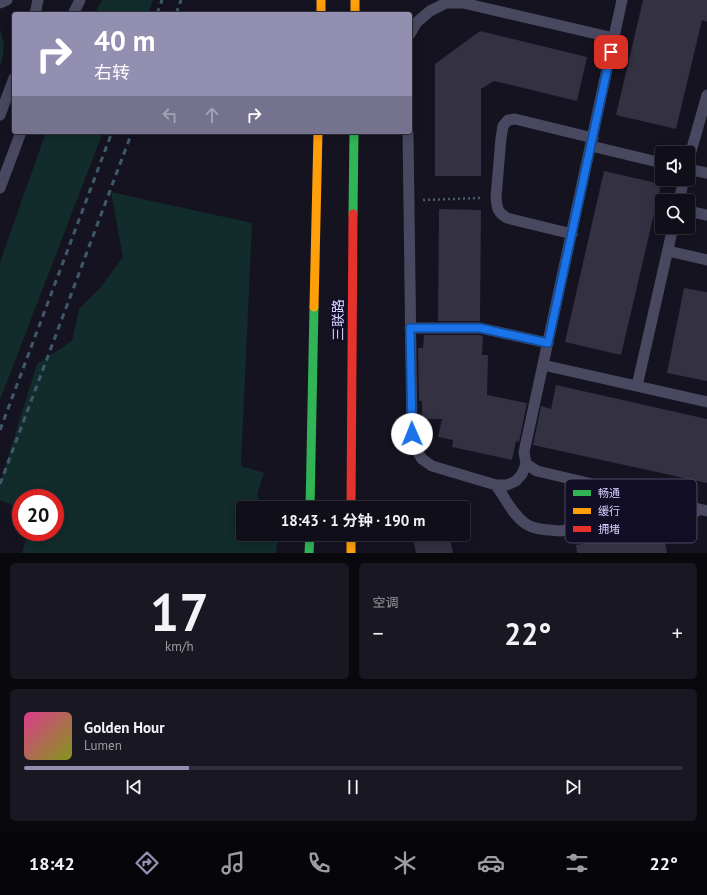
<!DOCTYPE html>
<html lang="zh">
<meta charset="utf-8">
<style>
:root{--surface:#100e18;--page:#191721;--text:#f1f3f6;--muted:#9c9ca2;--line:#302e37;--accent:#928fb1}
body{margin:0;font-family:"PT Sans","Noto Sans SC",sans-serif;background:var(--page);color:var(--text);height:100vh;display:flex;flex-direction:column;font-size:15px;white-space:nowrap}
*{box-sizing:border-box;margin:0}
p{font-size:13px;color:var(--muted)}
.icon{flex:none;width:22px;height:22px;fill:none;stroke:currentColor;stroke-width:2;stroke-linecap:round;stroke-linejoin:round}
.map{position:relative;height:553px;overflow:hidden}
.panel{display:flex;flex-direction:column;gap:10px;padding:10px;background:#09080d;flex:1}
.panel>*{flex:none}
.guide{position:absolute;left:12px;top:12px;width:400px;height:122px;border-radius:4px;box-shadow:0 2px 10px #0003,0 0 0 1px var(--line);background:#928fb1;color:#fff;overflow:hidden}
.buttons{position:absolute;left:655px;top:146px;display:grid;gap:8px}
.buttons a{display:grid;place-items:center;width:40px;height:40px;border-radius:4px;background:var(--surface);box-shadow:0 2px 10px #0003,0 0 0 1px var(--line);font-size:20px}
.speed{position:absolute;left:12px;top:489px;display:flex;gap:8px;font-size:20px;font-weight:700;text-align:center}
.speed>*{display:grid;place-content:center;width:52px;height:52px;border-radius:50%;background:var(--surface);box-shadow:0 2px 10px #0003,0 0 0 1px var(--line);line-height:1}
.speed .limit{border:6px solid #d22;background:#fff;color:#111}
.pin{position:absolute;display:grid;place-items:center;width:34px;height:34px;color:#fff;margin:-17px;border-radius:8px;box-shadow:0 2px 6px #0006}
.me{position:absolute;width:44px;margin:-22px;rotate:359deg;stroke-linejoin:round;filter:drop-shadow(0 0 3px #0008)}
.turn{display:flex;align-items:center;gap:14px;height:84px;padding:0 16px;font-size:18px}
.turn .icon{width:52px;height:52px;stroke-width:2.5}
.turn b{display:block;font-size:28px;line-height:34px}
.lanes{display:flex;align-items:center;height:38px;padding:0 16px;background:#0003;justify-content:center;gap:20px;direction:ltr}
.lanes .off{opacity:.35}
.big{font-size:30px;font-weight:700;line-height:1.1}
.panel .widget{flex:1;display:flex;flex-direction:column;justify-content:center;gap:6px;min-width:0;padding:0 14px;border-radius:6px;background:var(--page)}
.panel .dial{align-items:center;gap:0}
.dial b{font-size:52px;line-height:1}
.song{display:flex;align-items:center;gap:12px}
.cover{width:48px;height:48px;border-radius:6px;background:linear-gradient(135deg,hsl(330 70% 55%),hsl(70 70% 35%))}
.played{height:4px;border-radius:2px;background:linear-gradient(90deg,var(--accent) 25%,var(--line) 25%)}
.keys{display:flex;justify-content:space-around;direction:ltr}
.heat{display:flex;justify-content:space-between;align-items:center;font-size:22px;direction:ltr}
.panel .tiles{flex:1;display:grid;gap:10px;grid-template-columns:1fr 1fr}
.widget:last-child{grid-column:span 2}
.trip{position:absolute;left:236px;top:501px;width:234px;height:40px;border-radius:4px;background:var(--surface);box-shadow:0 2px 10px #0003,0 0 0 1px var(--line);font-weight:700;line-height:40px;text-align:center}
.tabs{display:flex;height:64px;justify-content:space-around;align-items:center;background:#06060a;color:var(--muted)}
.tabs .icon{width:28px;height:28px}
.tabs .current{color:var(--accent)}
.tabs b{font-size:18px;color:var(--text)}
.map>svg:first-child{display:block}
</style>
<div class="map">
<svg width="707" height="553" viewBox="0 0 707 553">
<rect width="100%" height="100%" fill="#151320"/>
<path fill="#122b2b" d="M102,0h51l-5,14h-54z
M0,30c5,12 5,23 0,35z
M46,132h57l-103,268v-138z
M111,192l141,31 -11,243 23,7 -7,22 7,13h-21v26h33l2,4 -2,15h-254l6,-21h27v-34h-34v11l-21,-9v-17l37,-119 35,-23 7,-32 21,-21 23,-31z"/>
<path fill="#333142" d="M643,0h64v22l-5,-2 -26,109 -60,-14z
M480,31l107,26 -10,44 -83,-20 -13,8v87h-46v-112z
M604,171l57,13 -40,171 -56,-13z
M439,209l42,1 -1,111h-42z
M684,288l23,4v89l-40,-8z
M424,335h55l4,1 -1,19h6l-1,40 40,8 -8,39 -3,-1 -4,19 -60,-13 1,-7 -15,-3 4,-18h-20v-18h-3l-1,-53h5z
M556,385l151,34v64l-174,-38 8,-39 10,3z
M441,500l2,8h-36z
M663,529l4,24h-90l-1,-8z
M412,534h37l4,19h-37z"/>
<g fill="none" stroke-linecap="round" stroke-linejoin="round">
<path stroke="#495a69" stroke-width="2.5" stroke-dasharray="2 3" stroke-linecap="butt" d="M423,200l57,-2"/>
<path stroke="#484861" stroke-width="11" d="M622,0l-98,452 2,12 11,7 170,40
M0,3l7,-3
M35,14l3,-14
M73,14l7,-14
M410,34l7,-12 13,-11 16,-8h17l151,35
M0,115l14,-37
M408,132l4,302 3,14 7,11 10,7 64,19h11l9,-4 6,-7 4,-10
M591,146l71,17
M688,162l19,-67
M688,169l19,4
M0,188l21,-56
M679,201l5,-22
M688,211l19,4
M572,234l-65,-16c-10,-6 -10,-10 -11,-21l5,-59 2,-12 5,-6 7,-1 78,19
M668,251l39,9
M410,328h70l68,15
M543,365l164,37
M637,386l36,-159
M496,485c9,13 17,30 30,39 9,6 23,6 34,7l137,-20"/>
<path stroke="#30b455" stroke-width="9" d="M353,214l1,-82
M310,508l4,-201
M309,553l1,-19"/>
<path stroke="#ff9f0a" stroke-width="9" d="M321,0v14
M355,0v14
M314,307l4,-175
M351,534v19"/>
<path stroke="#e5322d" stroke-width="9" d="M351,508l2,-294"/>
<path stroke="#40596a" stroke-width="3" stroke-dasharray="6 5" stroke-linecap="butt" d="M157,14l5,-14
M176,14l5,-14
M0,430l112,-298
M0,484l132,-352"/>
</g>
<g fill="none" stroke-linecap="round" stroke-linejoin="round">
<g stroke="#114b97" stroke-width="10">
<path id="route" d="M412,434l-2,-106h70l68,15 63,-291"/>
</g>
<use href="#route" stroke="#1a73e8" stroke-width="7"/>
</g>
<g text-anchor="middle" stroke-width="4" stroke-linejoin="round" paint-order="stroke">
<g font-size="14" fill="#d5d2ff" stroke="#110e25">
<text transform="translate(338 320) rotate(-90)" y="5">三联路</text>
</g>
</g>
<rect x="565" y="479" width="132" height="64" rx="6" fill="#110e25" stroke="#4c4966" stroke-width="1"/>
<rect x="573" y="490" width="18" height="6" fill="#30b455"/>
<rect x="573" y="508" width="18" height="6" fill="#ff9f0a"/>
<rect x="573" y="526" width="18" height="6" fill="#e5322d"/>
<g font-size="11" fill="#d5d2ff">
<text x="598" y="497">畅通</text>
<text x="598" y="515">缓行</text>
<text x="598" y="533">拥堵</text>
</g>
</svg>
<div class="buttons">
<a><svg class="icon" aria-label="sound" viewBox="0 0 24 24"><path d="M4 9h4l5-4v14l-5-4H4zM17 9q2 3 0 6"/></svg></a>
<a><svg class="icon" aria-label="search" viewBox="0 0 24 24"><circle cx="10" cy="10" r="6"/><path d="M15 15l6 6"/></svg></a>
</div>
<div class="speed"><div class="limit">20</div></div>
<div class="pin" style="left:611px;top:52px;background:#d93025"><svg class="icon" aria-label="arrive" viewBox="0 0 24 24"><path d="M6 21V4h12l-3 4 3 4H6"/></svg></div>
<svg class="me" style="left:412px;top:434px" viewBox="-20 -20 40 40"><circle r="19" fill="#fff"/><path d="M0-13L10 11 0 6-10 11z" fill="#1a73e8"/></svg>
<div class="trip">18:43 · 1 分钟 · 190 m</div>
<div class="guide">
<div class="turn"><svg class="icon" aria-label="right" viewBox="0 0 24 24"><path d="M7 20v-9h11M14 6l5 5-5 5"/></svg><div><b>40 m</b>右转</div></div>
<div class="lanes"><svg class="icon off" aria-label="left" viewBox="0 0 24 24"><path d="M17 20v-9H6M10 6l-5 5 5 5"/></svg><svg class="icon off" aria-label="ahead" viewBox="0 0 24 24"><path d="M12 20V5M6 11l6-6 6 6"/></svg><svg class="icon" aria-label="right" viewBox="0 0 24 24"><path d="M7 20v-9h11M14 6l5 5-5 5"/></svg></div>
</div>
</div>
<section class="panel">
<div class="tiles">
<div class="widget dial"><b>17</b><p>km/h</p></div>
<div class="widget"><p>空调</p>
<div class="heat"><a>−</a><b class="big">22°</b><a>+</a></div>
</div>
<div class="widget">
<div class="song"><i class="cover"></i><div><b>Golden Hour</b><p>Lumen</p></div></div>
<div class="played"></div>
<div class="keys"><svg class="icon" aria-label="previous" viewBox="0 0 24 24"><path d="M18 5L8 12l10 7zM5 5v14"/></svg><svg class="icon" aria-label="pause" viewBox="0 0 24 24"><path d="M8 5v14M16 5v14"/></svg><svg class="icon" aria-label="next" viewBox="0 0 24 24"><path d="M6 5l10 7-10 7zM19 5v14"/></svg></div>
</div>
</div>
</section>
<nav class="tabs">
<b>18:42</b>
<svg class="icon current" aria-label="directions" viewBox="0 0 24 24"><path d="M12 3l9 9-9 9-9-9zM9 14v-3h6M13 9l2 2-2 2"/></svg>
<svg class="icon" aria-label="music" viewBox="0 0 24 24"><path d="M9 18V5l10-2v13"/><circle cx="6" cy="18" r="3"/><circle cx="16" cy="16" r="3"/></svg>
<svg class="icon" aria-label="phone" viewBox="0 0 24 24"><path d="M5 4h4l2 5-3 2q2 4 5 5l2-3 5 2v4C11 20 4 13 5 4z"/></svg>
<svg class="icon" aria-label="climate" viewBox="0 0 24 24"><path d="M12 3v18M4 7l16 10M4 17L20 7"/></svg>
<svg class="icon" aria-label="car" viewBox="0 0 24 24"><path d="M5 17H2v-5l4-1 3-4h7l3 4 3 1v5h-3M9 17h6M6 11h13"/><circle cx="7" cy="17" r="2"/><circle cx="17" cy="17" r="2"/></svg>
<svg class="icon" aria-label="filters" viewBox="0 0 24 24"><path d="M4 7h16M4 17h16"/><circle cx="9" cy="7" r="2"/><circle cx="15" cy="17" r="2"/></svg>
<b>22°</b>
</nav>
